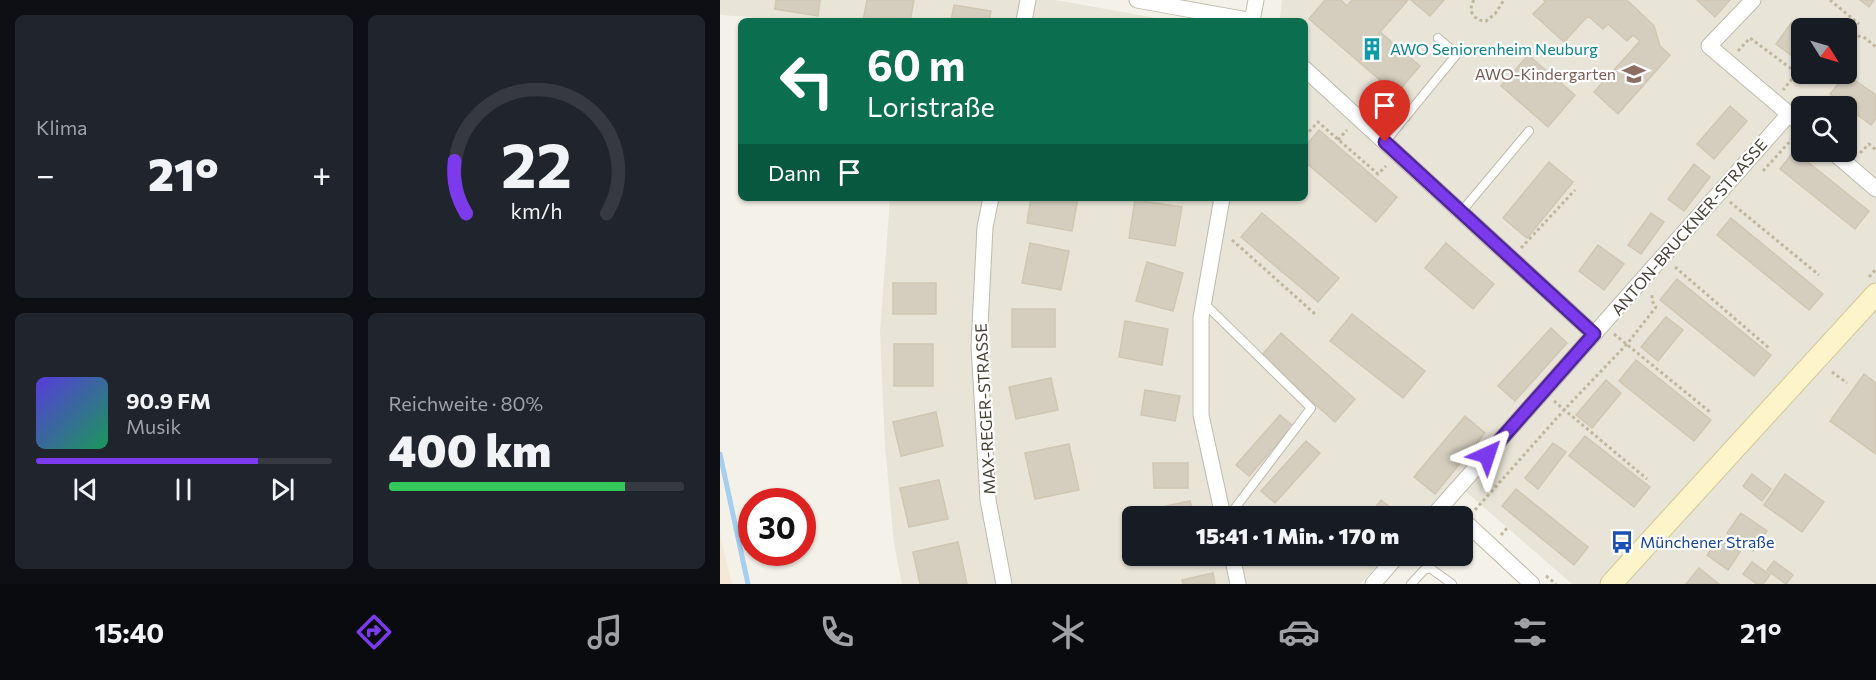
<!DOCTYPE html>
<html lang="de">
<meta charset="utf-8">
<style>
:root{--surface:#171b24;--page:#20242c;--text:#f1f3f6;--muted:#9ea1a6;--line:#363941;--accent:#7c3aed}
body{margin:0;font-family:Commissioner,sans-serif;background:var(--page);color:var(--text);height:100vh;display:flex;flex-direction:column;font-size:22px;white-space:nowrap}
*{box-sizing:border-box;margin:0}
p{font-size:20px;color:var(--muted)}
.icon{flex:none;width:33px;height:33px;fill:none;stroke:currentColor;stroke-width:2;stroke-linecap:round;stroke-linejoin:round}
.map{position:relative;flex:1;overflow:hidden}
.sheet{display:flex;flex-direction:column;gap:15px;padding:15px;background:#0d0f14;width:720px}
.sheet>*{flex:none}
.top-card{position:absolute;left:18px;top:18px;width:570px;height:183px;border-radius:9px;box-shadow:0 2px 4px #0004;background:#0b6e4f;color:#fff;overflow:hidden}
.needle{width:39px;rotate:127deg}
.tools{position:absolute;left:1071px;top:18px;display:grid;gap:12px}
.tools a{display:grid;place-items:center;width:66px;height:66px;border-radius:9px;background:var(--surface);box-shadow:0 2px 4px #0004;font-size:30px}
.speed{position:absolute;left:18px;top:488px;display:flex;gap:12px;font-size:30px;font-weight:700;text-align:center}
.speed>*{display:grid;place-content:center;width:78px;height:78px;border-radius:50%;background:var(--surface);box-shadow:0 2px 4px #0004;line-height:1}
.speed .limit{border:9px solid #d22;background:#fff;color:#111}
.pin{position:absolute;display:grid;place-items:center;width:51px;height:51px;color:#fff;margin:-62px -26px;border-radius:50% 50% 50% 0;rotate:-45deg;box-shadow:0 0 6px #0007}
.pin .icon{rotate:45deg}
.me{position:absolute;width:66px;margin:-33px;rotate:42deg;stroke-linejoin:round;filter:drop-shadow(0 0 4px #0008)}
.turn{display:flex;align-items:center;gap:21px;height:126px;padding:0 30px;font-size:27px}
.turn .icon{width:78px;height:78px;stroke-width:2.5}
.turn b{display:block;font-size:42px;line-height:51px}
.then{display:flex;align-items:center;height:57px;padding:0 30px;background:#0003;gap:12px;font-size:22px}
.big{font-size:45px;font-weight:800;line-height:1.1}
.sheet .card{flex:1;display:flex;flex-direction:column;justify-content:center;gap:9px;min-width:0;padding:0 21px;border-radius:9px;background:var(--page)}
.sheet .dial{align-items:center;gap:0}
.dial svg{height:156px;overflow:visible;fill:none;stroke:var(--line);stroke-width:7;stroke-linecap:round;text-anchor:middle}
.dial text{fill:var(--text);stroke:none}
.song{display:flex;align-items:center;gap:18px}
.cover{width:72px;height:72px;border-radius:9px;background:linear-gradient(135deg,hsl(250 70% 55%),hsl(150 70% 35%))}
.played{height:6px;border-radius:3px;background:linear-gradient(90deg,var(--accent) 75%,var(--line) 75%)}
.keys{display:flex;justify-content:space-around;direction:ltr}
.heat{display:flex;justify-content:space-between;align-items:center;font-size:33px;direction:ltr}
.charge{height:9px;border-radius:4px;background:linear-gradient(90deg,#34c759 80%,var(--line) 0)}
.sheet .tiles{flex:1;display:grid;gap:15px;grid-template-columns:repeat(2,1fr)}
.trip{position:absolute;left:402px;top:506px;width:351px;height:60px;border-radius:9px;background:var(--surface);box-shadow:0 2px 4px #0004;font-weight:800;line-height:60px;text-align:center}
.menu{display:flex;height:96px;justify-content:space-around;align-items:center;background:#090b0e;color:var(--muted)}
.menu .icon{width:42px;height:42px}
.menu .current{color:var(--accent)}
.menu b{font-size:27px;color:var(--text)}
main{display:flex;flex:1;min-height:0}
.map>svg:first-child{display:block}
</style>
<main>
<section class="sheet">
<div class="tiles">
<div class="card"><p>Klima</p>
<div class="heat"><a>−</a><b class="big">21°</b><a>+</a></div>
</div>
<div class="card dial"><svg viewBox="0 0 100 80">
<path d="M14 69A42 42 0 1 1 86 69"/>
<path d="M14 69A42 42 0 0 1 8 42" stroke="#7c3aed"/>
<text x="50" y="56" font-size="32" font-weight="700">22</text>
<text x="50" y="72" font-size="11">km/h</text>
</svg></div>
<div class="card">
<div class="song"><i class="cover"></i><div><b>90.9 FM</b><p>Musik</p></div></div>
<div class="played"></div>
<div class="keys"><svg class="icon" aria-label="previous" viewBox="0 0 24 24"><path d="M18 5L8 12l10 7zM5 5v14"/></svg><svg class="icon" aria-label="pause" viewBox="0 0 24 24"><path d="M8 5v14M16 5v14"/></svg><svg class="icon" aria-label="next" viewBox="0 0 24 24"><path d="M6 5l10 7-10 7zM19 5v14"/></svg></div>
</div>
<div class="card"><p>Reichweite · 80%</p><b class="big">400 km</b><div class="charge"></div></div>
</div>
</section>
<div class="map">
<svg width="1156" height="584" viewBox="0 0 1156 584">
<rect width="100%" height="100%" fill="#f4f1e9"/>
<path fill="#e8e4d7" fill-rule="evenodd" d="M0,0h336l116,21h-406l-17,-4 -29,-2z
M562,0h594v584h-304l-116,-101 -31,33h-293v39h256l-28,29h-458l-8,-40 -9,-98 -5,-114 10,-134h415v-177h-36l11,-3zM1082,28h44v46h-44zM1082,106h44v46h-44z"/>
<path fill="#f5e9d5" d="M0,531l2,12 10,41h-12z"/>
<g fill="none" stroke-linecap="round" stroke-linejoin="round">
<path stroke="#a7cdef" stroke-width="5" d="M0,454l28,130"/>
</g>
<path fill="#d5cebe" stroke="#d0c6b2" stroke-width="1.5" d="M56,0h44l-2,16 -43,-7z
M147,0h47l-4,21h-47z
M605,0h16l6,6 5,-6h56l-28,32 40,34 -24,28 -87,-75z
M691,0h33l-14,16z
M824,0h83l27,26 6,20 10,9 -52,59 -24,-22 46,-51 -7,-6 -6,6 -19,-17 -5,5 -15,-13 -24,26 -31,-28 12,-12z
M977,0h33l-15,17z
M1140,0h14l-5,7z
M234,5l37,6 -2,10h-38z
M1072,22l10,7v34l-26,-19z
M808,55l47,40 -27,32 -47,-41z
M1126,74l30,21v23l-5,7 -41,-31z
M1010,106l17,15 -33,38 -17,-15z
M599,130l78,67 -21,25 -71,-60v-15z
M1074,151l75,60 -14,18 -75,-60z
M829,162l24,20 -46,56 -24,-20z
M974,164l16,13 -26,34 -16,-12z
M311,198h47l-6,33 -45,-8z
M415,200l47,7 -7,39 -46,-8z
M542,213l77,65 -21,24 -77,-65z
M931,213l13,9 -23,32 -13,-9z
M1011,218l92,76 -14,16 -92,-75z
M310,243l39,8 -8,39 -39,-7z
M726,243l48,41 -21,25 -48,-41z
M878,245l26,19 -20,26 -25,-19z
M427,262l36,11 -10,38 -37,-10z
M957,279l94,76 -17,21 -94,-76z
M173,283h43v31h-43z
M292,309h43v38h-43z
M632,314l73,57 -22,27 -73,-57z
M946,317l17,13 -25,31 -17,-14z
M405,321l43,8 -6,36 -43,-8z
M831,328l16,15 -52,58 -17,-15z
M561,333l74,66 -20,23 -74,-66z
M174,344h39v42h-39z
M916,360l75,60 -17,21 -75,-60z
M1144,374l12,9v71l-46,-33z
M331,378l7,32 -42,9 -7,-32z
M886,380l15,13 -29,35 -16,-13z
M425,390l35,6 -5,25 -34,-6z
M216,412l7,34 -42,10 -8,-34z
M560,415l13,11 -44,50 -13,-11z
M745,416l20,17 -50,61 -21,-17z
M865,436l65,51 -16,20 -65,-51z
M586,441l14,12 -45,50 -14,-12z
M833,443l13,9 -28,37 -13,-11z
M349,444l10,46 -44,9 -10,-46z
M433,463h35v25h-34z
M1032,474l19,15 -9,12 -19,-15z
M1065,474l39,28 -22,30 -38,-27z
M219,480l9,39 -39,8 -9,-39z
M796,489l72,58 -14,18 -72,-59z
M661,500l21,16h-33z
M470,501l4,15h-50l-1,-5z
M1021,513l26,18 -14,20 -26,-18z
M1000,538l20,14 -12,18 -21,-15z
M238,542l9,42h-47l-7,-32z
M636,555h22l-8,11z
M1054,561l19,14 -7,9 -19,-14z
M1032,562l18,13 -7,9h-6l-14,-10z
M979,568l20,16h-33z
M493,573l2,11h-32l-1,-4z"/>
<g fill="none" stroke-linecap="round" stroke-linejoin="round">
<g stroke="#bfbaab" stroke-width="10">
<path id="lane" d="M665,142l72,-88 -19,-16
M741,212l68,-81
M484,303l107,105 -82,108
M691,584l13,-14 6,-2 22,16"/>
</g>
<g stroke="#bfbaab" stroke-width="17">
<path id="street" d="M417,0l116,21
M1033,0l-44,46 93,79
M304,21l4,-21
M532,21l4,-21
M585,69l289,265
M1113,152l43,37
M271,198l-6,29 -6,119 9,154 16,84
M502,198l-21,120v97l22,101
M713,516l356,-402
M742,519l70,65
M512,555l6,29
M653,584l25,-29"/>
</g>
<g stroke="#d3c799" stroke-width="23">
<path id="secondary" d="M891,584l265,-290"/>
</g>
<path stroke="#c1b69d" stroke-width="3" stroke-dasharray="3 3" stroke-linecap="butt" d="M754,0c-7,11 0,21 12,21l9,-7 9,-14
M1110,0l29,24
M1132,34l13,4 11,9
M1018,51l12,-13 47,35 -14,17
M1099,98l8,8
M585,136l13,-14 60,52 8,-8
M618,140l9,-10
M1090,152l5,3 3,-2
M1140,153l9,-9 7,6
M1043,171l30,-33
M1010,202l89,73
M512,240l83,74
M801,248l54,-58
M955,267l94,81
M1149,277l7,-8
M894,334l96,78
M1112,372l15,11
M834,401l93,78
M755,510l89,-100 63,-66 29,-37 -4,-6v-7
M781,535l7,-8
M826,576l10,8"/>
<use href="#lane" stroke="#fff" stroke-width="8"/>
<use href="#street" stroke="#fff" stroke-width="15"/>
<use href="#secondary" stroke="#fdf4c9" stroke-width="21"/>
</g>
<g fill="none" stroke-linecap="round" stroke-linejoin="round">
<g stroke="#51269a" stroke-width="15">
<path id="route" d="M665,142l209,192 -107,121"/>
</g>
<use href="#route" stroke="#7c3aed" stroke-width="10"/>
</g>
<defs>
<g id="building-bare" transform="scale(1.8)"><path d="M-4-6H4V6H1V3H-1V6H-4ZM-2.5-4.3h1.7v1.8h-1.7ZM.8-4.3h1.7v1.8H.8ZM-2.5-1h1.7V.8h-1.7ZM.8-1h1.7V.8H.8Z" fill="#0f9aa8" stroke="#fff" stroke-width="2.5" paint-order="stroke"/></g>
<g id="school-bare" transform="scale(1.8)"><path d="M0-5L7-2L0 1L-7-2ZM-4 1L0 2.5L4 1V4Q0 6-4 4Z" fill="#8d6e63" stroke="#fff" stroke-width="2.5" paint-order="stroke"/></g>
<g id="bus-bare" transform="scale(1.8)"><path d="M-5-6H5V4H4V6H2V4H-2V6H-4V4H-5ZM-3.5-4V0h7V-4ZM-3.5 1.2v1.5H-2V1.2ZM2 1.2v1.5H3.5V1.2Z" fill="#1a4fb4" stroke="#fff" stroke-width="2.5" paint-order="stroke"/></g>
</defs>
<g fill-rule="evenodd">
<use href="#building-bare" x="652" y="49"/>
<use href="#school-bare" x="914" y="74"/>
<use href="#bus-bare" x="902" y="542"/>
</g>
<g text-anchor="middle" stroke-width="4.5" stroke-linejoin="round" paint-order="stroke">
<g font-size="16" fill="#0d838f" stroke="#fff" text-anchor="start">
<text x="670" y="55">AWO Seniorenheim Neuburg</text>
</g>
<g font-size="16" fill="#785e54" stroke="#fff" text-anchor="end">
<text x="896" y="80">AWO-Kindergarten</text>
</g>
<g font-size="16" fill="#484237" stroke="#fff">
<text transform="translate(969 227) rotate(-49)" y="6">ANTON-BRUCKNER-STRASSE</text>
<text transform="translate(265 409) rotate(-93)" y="6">MAX-REGER-STRASSE</text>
</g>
<g font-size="16" fill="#164399" stroke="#fff" text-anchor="start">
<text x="920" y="548">Münchener Straße</text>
</g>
</g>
</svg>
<div class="tools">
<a><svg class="needle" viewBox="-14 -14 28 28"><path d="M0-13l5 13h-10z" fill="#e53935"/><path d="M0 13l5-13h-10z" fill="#9ea1a6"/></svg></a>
<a><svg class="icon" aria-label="search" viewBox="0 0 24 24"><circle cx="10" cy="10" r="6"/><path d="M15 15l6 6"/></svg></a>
</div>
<div class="speed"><div class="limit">30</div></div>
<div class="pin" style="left:665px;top:142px;background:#d93025"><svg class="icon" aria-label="arrive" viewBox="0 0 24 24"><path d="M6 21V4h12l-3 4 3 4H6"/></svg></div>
<svg class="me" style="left:767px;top:455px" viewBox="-20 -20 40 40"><path d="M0-17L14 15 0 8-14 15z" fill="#7c3aed" stroke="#fff" stroke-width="4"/></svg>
<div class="trip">15:41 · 1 Min. · 170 m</div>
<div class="top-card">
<div class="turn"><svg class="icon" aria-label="left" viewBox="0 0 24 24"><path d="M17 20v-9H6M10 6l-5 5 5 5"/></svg><div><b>60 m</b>Loristraße</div></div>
<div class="then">Dann<svg class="icon" aria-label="arrive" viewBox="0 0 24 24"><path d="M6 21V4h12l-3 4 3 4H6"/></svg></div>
</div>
</div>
</main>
<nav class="menu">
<b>15:40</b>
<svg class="icon current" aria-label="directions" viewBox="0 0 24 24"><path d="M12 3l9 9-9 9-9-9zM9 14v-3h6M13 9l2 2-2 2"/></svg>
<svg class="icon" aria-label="music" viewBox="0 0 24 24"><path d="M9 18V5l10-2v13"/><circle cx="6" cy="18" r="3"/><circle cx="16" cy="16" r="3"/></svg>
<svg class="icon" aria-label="phone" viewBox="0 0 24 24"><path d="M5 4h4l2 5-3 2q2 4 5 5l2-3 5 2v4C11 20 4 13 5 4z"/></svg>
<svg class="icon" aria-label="climate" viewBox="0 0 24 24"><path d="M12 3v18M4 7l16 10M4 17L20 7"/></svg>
<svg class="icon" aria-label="car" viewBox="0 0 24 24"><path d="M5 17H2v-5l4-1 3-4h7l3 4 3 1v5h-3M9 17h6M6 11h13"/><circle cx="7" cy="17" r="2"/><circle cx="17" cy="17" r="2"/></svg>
<svg class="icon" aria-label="filters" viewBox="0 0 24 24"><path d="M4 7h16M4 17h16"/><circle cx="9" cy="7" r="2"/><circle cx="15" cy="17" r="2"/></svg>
<b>21°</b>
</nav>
